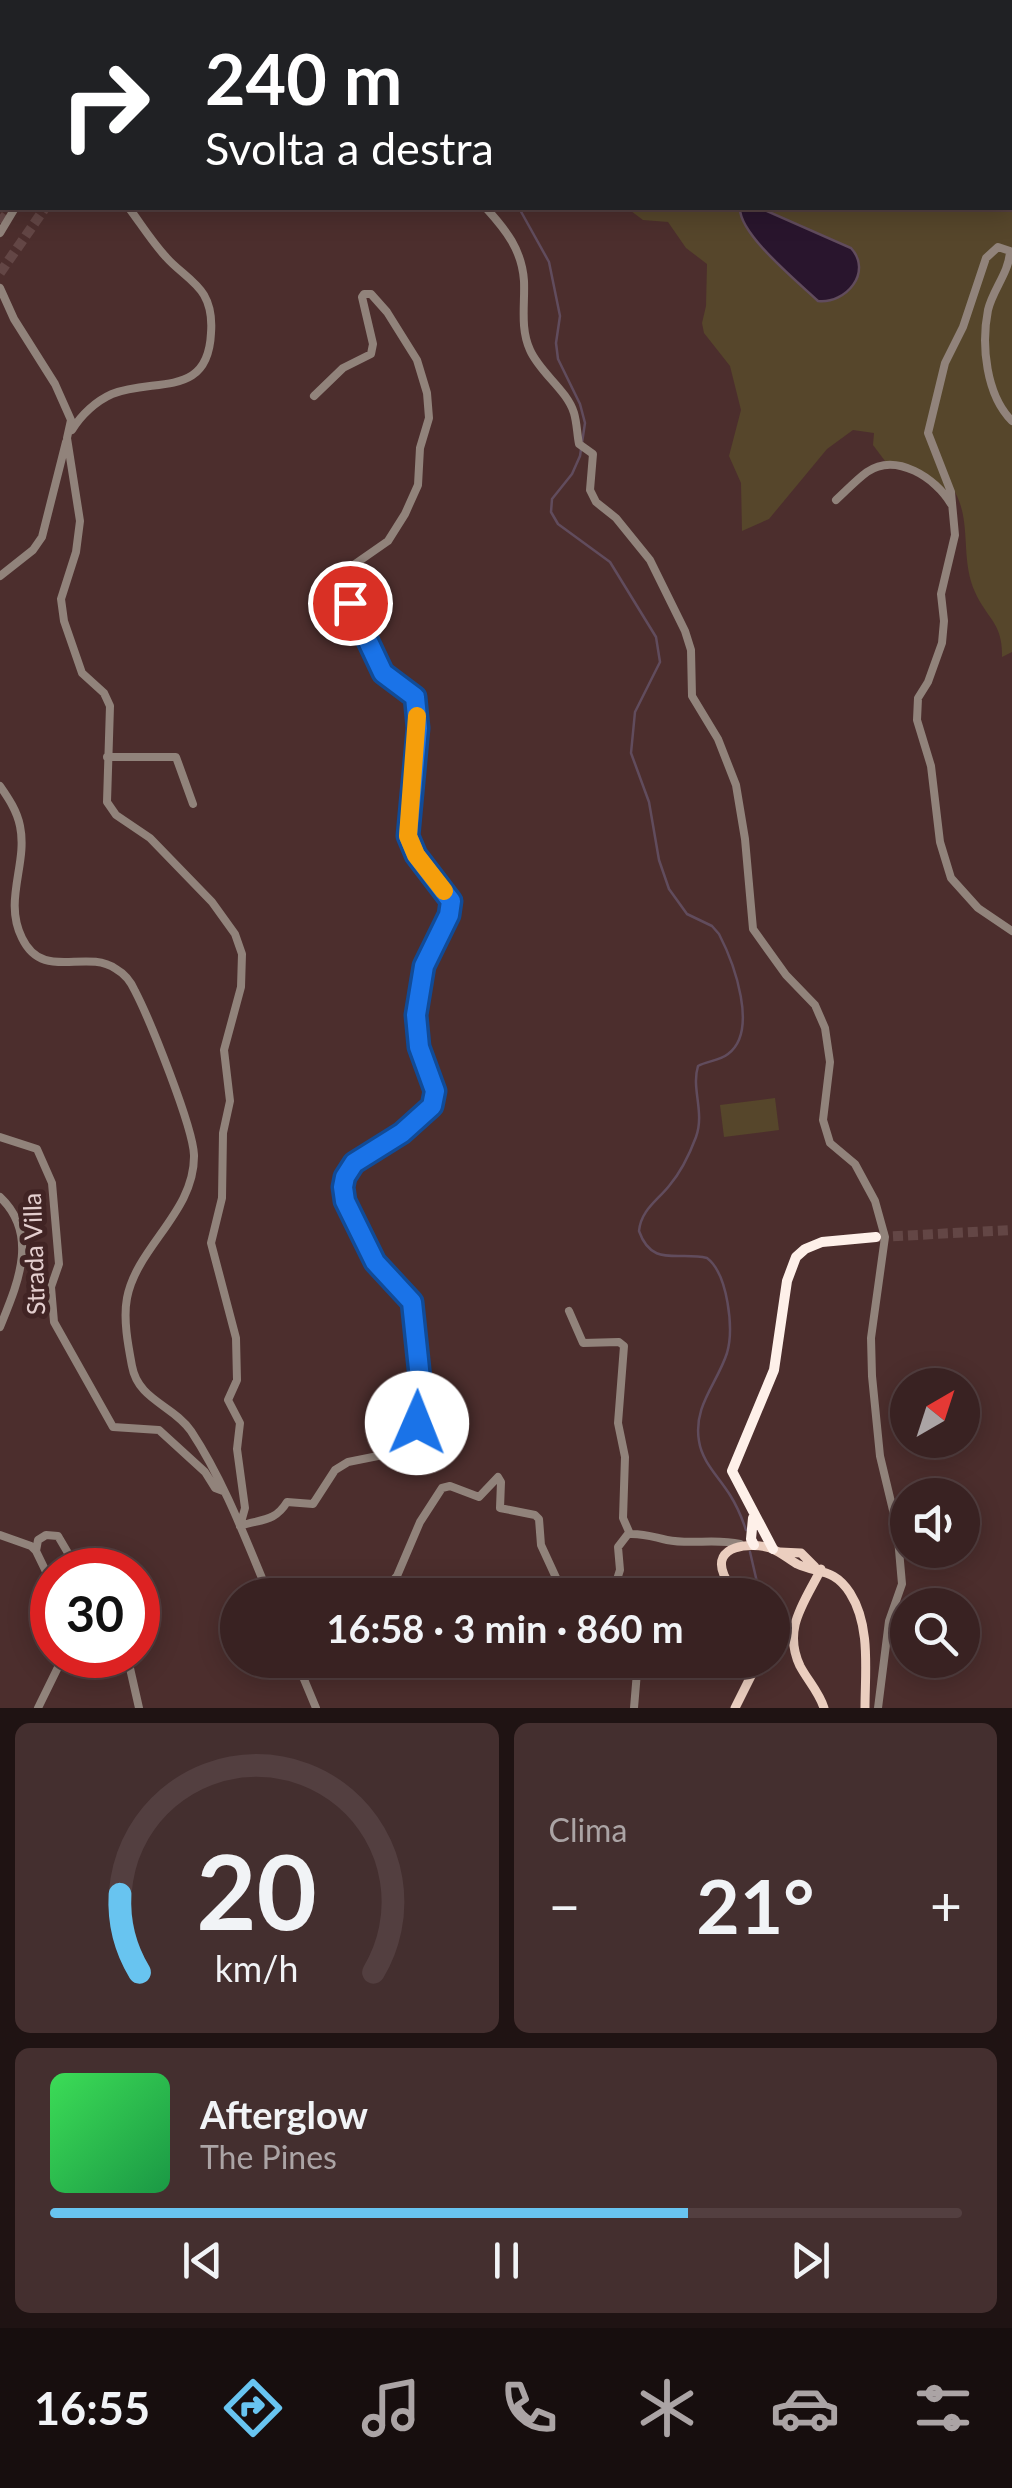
<!DOCTYPE html>
<html lang="it">
<meta charset="utf-8">
<style>
:root{--surface:#392222;--page:#442f2f;--text:#f1f3f6;--muted:#aba4a5;--line:#533f40;--accent:#68c4f0}
body{margin:0;font-family:Lato,sans-serif;background:var(--page);color:var(--text);height:100vh;display:flex;flex-direction:column;font-size:38px;white-space:nowrap}
*{box-sizing:border-box;margin:0}
p{font-size:32px;color:var(--muted)}
.icon{flex:none;width:55px;height:55px;fill:none;stroke:currentColor;stroke-width:2;stroke-linecap:round;stroke-linejoin:round}
.map{position:relative;height:1708px;overflow:hidden}
.panel{display:flex;flex-direction:column;gap:15px;padding:15px;background:#1f1313;flex:1}
.panel>*{flex:none}
.top-card{position:absolute;left:0px;top:0px;width:1012px;height:210px;box-shadow:0 5px 25px #0003,0 0 0 2px var(--line);background:#202124;color:#fff;overflow:hidden}
.needle{width:65px;rotate:39deg}
.controls{position:absolute;left:890px;top:1368px;display:grid;gap:20px}
.controls a{display:grid;place-items:center;width:90px;height:90px;border-radius:50%;background:var(--surface);box-shadow:0 5px 25px #0003,0 0 0 2px var(--line);font-size:50px}
.speed{position:absolute;left:30px;top:1548px;display:flex;gap:20px;font-size:50px;font-weight:700;text-align:center}
.speed>*{display:grid;place-content:center;width:130px;height:130px;border-radius:50%;background:var(--surface);box-shadow:0 5px 25px #0003,0 0 0 2px var(--line);line-height:1}
.speed .limit{border:15px solid #d22;background:#fff;color:#111}
.pin{position:absolute;display:grid;place-items:center;width:85px;height:85px;color:#fff;margin:-42px;border:5px solid #fff;border-radius:50%;box-shadow:0 2px 10px #0007}
.me{position:absolute;width:110px;margin:-55px;rotate:1deg;stroke-linejoin:round;filter:drop-shadow(0 0 8px #0008)}
.turn{display:flex;align-items:center;gap:35px;height:210px;padding:0 40px;font-size:45px}
.turn .icon{width:130px;height:130px;stroke-width:2.5}
.turn b{display:block;font-size:70px;line-height:85px}
.big{font-size:75px;font-weight:700;line-height:1.1}
.panel .tile{flex:1;display:flex;flex-direction:column;justify-content:center;gap:15px;min-width:0;padding:0 35px;border-radius:15px;background:var(--page)}
.panel .dial{align-items:center;gap:0}
.dial svg{height:260px;overflow:visible;fill:none;stroke:var(--line);stroke-width:7;stroke-linecap:round;text-anchor:middle}
.dial text{fill:var(--text);stroke:none}
.song{display:flex;align-items:center;gap:30px}
.cover{width:120px;height:120px;border-radius:15px;background:linear-gradient(135deg,hsl(130 70% 55%),hsl(140 70% 35%))}
.played{height:10px;border-radius:5px;background:linear-gradient(90deg,var(--accent) 70%,var(--line) 70%)}
.keys{display:flex;justify-content:space-around;direction:ltr}
.heat{display:flex;justify-content:space-between;align-items:center;font-size:55px;direction:ltr}
.panel .tiles{flex:1;display:grid;gap:15px;grid-template-columns:1fr 1fr}
.tile:last-child{grid-column:span 2}
.trip{position:absolute;left:220px;top:1578px;width:570px;height:100px;border-radius:50px;background:var(--surface);box-shadow:0 5px 25px #0003,0 0 0 2px var(--line);font-weight:700;line-height:100px;text-align:center}
.tabs{display:flex;height:160px;justify-content:space-around;align-items:center;background:#170e0e;color:var(--muted)}
.tabs .icon{width:70px;height:70px}
.tabs .current{color:var(--accent)}
.tabs b{font-size:45px;color:var(--text)}
.map>svg:first-child{display:block}
</style>
<div class="map">
<svg width="1012" height="1708" viewBox="0 0 1012 1708">
<rect width="100%" height="100%" fill="#4c2e2d"/>
<path fill="#56462b" d="M571,0h441v652l-10,5c1,-34 -15,-38 -27,-65 -15,-33 -3,-69 -20,-100h-10c-18,-21 -34,-25 -60,-31l-12,-16 1,-12 -21,-3 -26,19 -58,70 -27,12 -1,-48 -12,-27 12,-46 -11,-44 -26,-33 -2,-10 4,-17 1,-42 -21,-16 -18,-26 -25,-2 -16,-12h383v-206h-442z
M775,1098l4,32 -55,7 -4,-32z"/>
<path fill="#29152d" stroke="#614c5d" stroke-width="2.5" d="M740,208h20l91,40c22,24 -5,56 -33,53 -20,-19 -79,-67 -78,-93z"/>
<g fill="none" stroke-linecap="round" stroke-linejoin="round">
<path stroke="#614c5d" stroke-width="2.5" d="M552,2l3,-2
M519,208l30,54 11,54 -4,27 2,16 22,45 5,19 -5,33 -8,18 -20,25 -1,13 7,12 52,38 46,75 4,25 -25,50 -4,41 18,49 10,58 10,29 18,25 25,12 7,8c15,29 40,97 9,120 -9,7 -21,7 -30,12 -7,23 7,46 -2,71 -6,16 -15,35 -27,49 -12,15 -28,24 -30,45 13,37 39,20 68,27 21,16 27,71 20,95 -10,31 -34,53 -28,88 3,21 20,36 31,54 7,11 12,23 16,35
M750,1552l10,43"/>
<path stroke="#634645" stroke-width="10" stroke-dasharray="10 5" stroke-linecap="butt" d="M0,223l11,-15
M0,273l45,-65
M878,1237l134,-7"/>
<path stroke="#91837b" stroke-width="8" d="M82,0l1,2
M474,2l1,-2
M0,121l2,43
M486,208c20,22 36,42 38,73 1,24 -4,47 6,69 10,23 37,40 44,63 3,10 3,21 5,31l14,10 -3,36 6,12 20,16 34,42 35,71 6,19 1,46 26,43 18,46 9,54 8,90 33,46 29,30 10,23 5,34 -7,58 7,23 25,21 20,37 10,36 -14,101 1,38 8,80 17,71 5,57 -13,37 -11,87
M0,233l15,-25
M0,288l14,31 41,65 16,36 -4,18 13,83 -4,31 -15,47 3,22 18,52 22,20 6,13 -3,96 9,13 34,23 62,64 23,32 7,20 -1,33 -17,63 6,51 -7,32 -1,65 -11,45 25,95 1,42 -9,20 12,23 -3,26 8,59 -5,18c21,-7 35,-4 47,-24l26,2 22,-34 13,-8 35,-7 20,-14 14,-18 4,-15 -9,-105 -37,-41 -30,-61 -2,-14 2,-10 9,-14 48,-30 30,-26 3,-16 -16,-44 -2,-32 7,-49 27,-58v-7l-35,-46 -8,-19 10,-108 -3,-31 -32,-24 -31,-61 -2,-21 5,-27 33,-23 17,-27 13,-29 2,-37 9,-30 -2,-25 -10,-33 -30,-48 -16,-18h-7l-2,3 11,47 -2,10 -28,14 -29,28
M1012,421c-26,-26 -31,-76 -24,-111 5,-21 21,-37 22,-59l-12,-4 -12,11 -23,69 -18,36 -17,70 23,59 4,43 -14,59 3,27 -2,22 -14,39 -10,16 -1,22 14,46 9,76 11,36 27,30 34,23
M72,430c9,-15 24,-29 40,-36 43,-17 96,5 99,-61 1,-13 0,-26 -7,-38 -9,-15 -26,-24 -38,-38 -14,-15 -25,-33 -37,-49
M836,500c10,-9 20,-20 31,-28 29,-20 69,6 84,32
M0,576l33,-26 9,-13 24,-95
M107,757h69l17,47
M0,786c9,13 17,25 20,40 8,38 -17,74 2,112 21,44 63,10 94,31 9,5 15,13 19,22 15,29 58,136 59,164 1,57 -57,91 -67,143 -4,21 1,47 5,68 6,34 41,39 59,65 33,50 55,109 78,164
M0,1137l37,12 15,34 7,81 -8,23 3,35 59,105 46,3 46,42 10,16 8,3
M0,1197c40,38 17,88 0,130
M569,1311l14,32 36,-1 5,4 -6,77 7,34 -2,61 7,16
M0,1535l31,11 5,5
M52,1584l-16,-33 2,-11 8,-5 12,1 20,34
M382,1593l15,-17 23,-54 22,-34 8,-2 29,11 19,-20 3,5 -1,26 35,7 4,4 2,26 23,50
M612,1595l8,-25 -2,-23 10,-13c16,-1 25,3 39,6 24,5 48,-2 73,4
M127,1655l12,53
M296,1660l20,48
M38,1708l26,-53
M634,1708l4,-48"/>
<path stroke="#ebcebf" stroke-width="9" d="M780,1552l21,1 14,14
M821,1569c-16,33 -39,59 -21,97 8,15 19,26 24,42
M737,1595c-4,-6 -10,-13 -13,-20 -13,-30 27,-33 46,-27 11,4 18,11 27,16 22,10 37,4 53,29 21,33 15,78 15,115
M735,1708l24,-48"/>
<path stroke="#fef0e9" stroke-width="10" d="M143,2l2,-2
M170,2l1,-2
M753,1518l-2,21 3,6
M773,1549l-41,-78 42,-101 13,-89 9,-24 9,-8 17,-7 54,-5"/>
</g>
<g fill="none" stroke-linecap="round" stroke-linejoin="round">
<g stroke="#114b97" stroke-width="25">
<path id="route" d="M350,603l33,70 32,24 3,31 -10,108 8,19 35,46 -2,14 -25,51 -8,49 3,32 16,44 -3,15 -30,27 -48,30 -9,14 -2,10 2,14 30,61 37,40 10,96 -5,25"/>
</g>
<use href="#route" stroke="#1a73e8" stroke-width="18"/>
<path stroke="#f59e0b" stroke-width="18" d="M417,716l-9,120 8,19 28,36"/>
</g>
<g text-anchor="middle" stroke-width="10" stroke-linejoin="round" paint-order="stroke">
<g font-size="25" fill="#e3cece" stroke="#412424">
<text transform="translate(34 1254) rotate(-92)" y="9">Strada Villa</text>
</g>
</g>
</svg>
<div class="controls">
<a><svg class="needle" viewBox="-14 -14 28 28"><path d="M0-13l5 13h-10z" fill="#e53935"/><path d="M0 13l5-13h-10z" fill="#aba4a5"/></svg></a>
<a><svg class="icon" aria-label="sound" viewBox="0 0 24 24"><path d="M4 9h4l5-4v14l-5-4H4zM17 9q2 3 0 6"/></svg></a>
<a><svg class="icon" aria-label="search" viewBox="0 0 24 24"><circle cx="10" cy="10" r="6"/><path d="M15 15l6 6"/></svg></a>
</div>
<div class="speed"><div class="limit">30</div></div>
<div class="pin" style="left:350px;top:603px;background:#d93025"><svg class="icon" aria-label="arrive" viewBox="0 0 24 24"><path d="M6 21V4h12l-3 4 3 4H6"/></svg></div>
<svg class="me" style="left:417px;top:1423px" viewBox="-20 -20 40 40"><circle r="19" fill="#fff"/><path d="M0-13L10 11 0 6-10 11z" fill="#1a73e8"/></svg>
<div class="trip">16:58 · 3 min · 860 m</div>
<div class="top-card">
<div class="turn"><svg class="icon" aria-label="right" viewBox="0 0 24 24"><path d="M7 20v-9h11M14 6l5 5-5 5"/></svg><div><b>240 m</b>Svolta a destra</div></div>
</div>
</div>
<section class="panel">
<div class="tiles">
<div class="tile dial"><svg viewBox="0 0 100 80">
<path d="M14 69A42 42 0 1 1 86 69"/>
<path d="M14 69A42 42 0 0 1 8 45" stroke="#68c4f0"/>
<text x="50" y="56" font-size="32" font-weight="700">20</text>
<text x="50" y="72" font-size="11">km/h</text>
</svg></div>
<div class="tile"><p>Clima</p>
<div class="heat"><a>−</a><b class="big">21°</b><a>+</a></div>
</div>
<div class="tile">
<div class="song"><i class="cover"></i><div><b>Afterglow</b><p>The Pines</p></div></div>
<div class="played"></div>
<div class="keys"><svg class="icon" aria-label="previous" viewBox="0 0 24 24"><path d="M18 5L8 12l10 7zM5 5v14"/></svg><svg class="icon" aria-label="pause" viewBox="0 0 24 24"><path d="M8 5v14M16 5v14"/></svg><svg class="icon" aria-label="next" viewBox="0 0 24 24"><path d="M6 5l10 7-10 7zM19 5v14"/></svg></div>
</div>
</div>
</section>
<nav class="tabs">
<b>16:55</b>
<svg class="icon current" aria-label="directions" viewBox="0 0 24 24"><path d="M12 3l9 9-9 9-9-9zM9 14v-3h6M13 9l2 2-2 2"/></svg>
<svg class="icon" aria-label="music" viewBox="0 0 24 24"><path d="M9 18V5l10-2v13"/><circle cx="6" cy="18" r="3"/><circle cx="16" cy="16" r="3"/></svg>
<svg class="icon" aria-label="phone" viewBox="0 0 24 24"><path d="M5 4h4l2 5-3 2q2 4 5 5l2-3 5 2v4C11 20 4 13 5 4z"/></svg>
<svg class="icon" aria-label="climate" viewBox="0 0 24 24"><path d="M12 3v18M4 7l16 10M4 17L20 7"/></svg>
<svg class="icon" aria-label="car" viewBox="0 0 24 24"><path d="M5 17H2v-5l4-1 3-4h7l3 4 3 1v5h-3M9 17h6M6 11h13"/><circle cx="7" cy="17" r="2"/><circle cx="17" cy="17" r="2"/></svg>
<svg class="icon" aria-label="filters" viewBox="0 0 24 24"><path d="M4 7h16M4 17h16"/><circle cx="9" cy="7" r="2"/><circle cx="15" cy="17" r="2"/></svg>
</nav>
